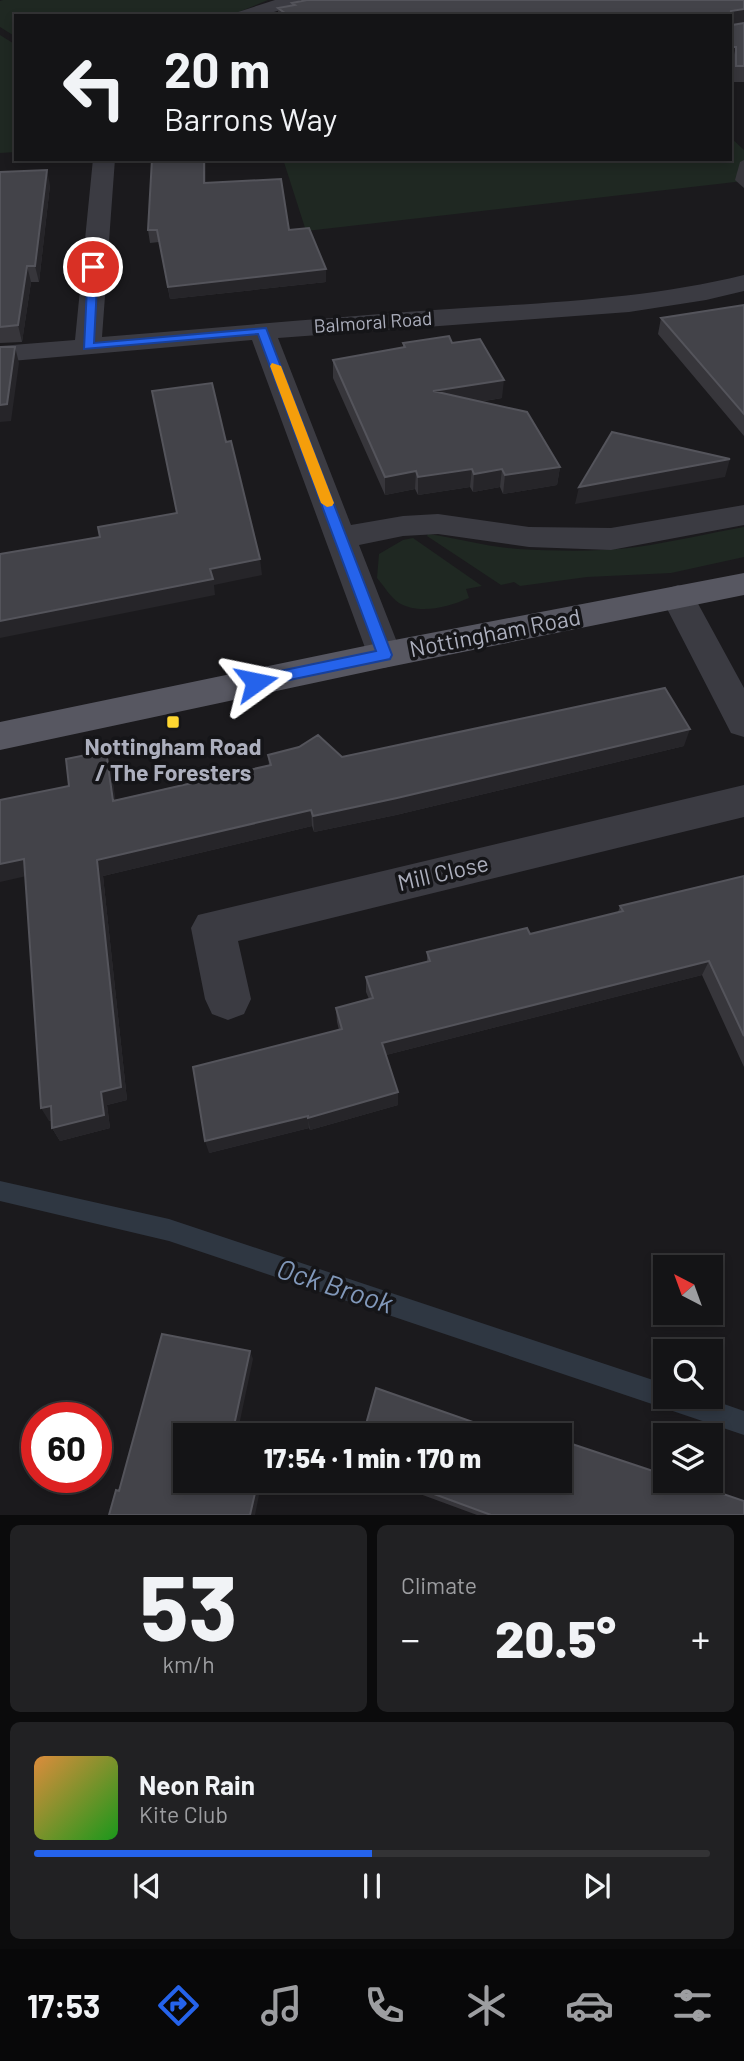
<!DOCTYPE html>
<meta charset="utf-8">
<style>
:root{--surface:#141416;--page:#212123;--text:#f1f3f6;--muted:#9d9ea1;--line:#333335;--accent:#2563eb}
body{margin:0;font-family:Barlow,sans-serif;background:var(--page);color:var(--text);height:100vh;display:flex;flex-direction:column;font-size:26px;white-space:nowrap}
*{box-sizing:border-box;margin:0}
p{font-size:23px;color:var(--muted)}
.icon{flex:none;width:38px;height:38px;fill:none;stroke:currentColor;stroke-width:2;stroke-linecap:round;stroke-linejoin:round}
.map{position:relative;height:1515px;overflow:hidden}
.drawer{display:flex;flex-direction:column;gap:10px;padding:10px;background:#0b0b0c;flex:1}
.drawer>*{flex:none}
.banner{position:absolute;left:14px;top:14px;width:718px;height:147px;border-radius:0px;box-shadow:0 4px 10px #0003,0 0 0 2px var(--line);background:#141416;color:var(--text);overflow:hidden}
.needle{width:46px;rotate:319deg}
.buttons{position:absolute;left:653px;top:1255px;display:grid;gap:14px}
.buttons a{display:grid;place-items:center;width:70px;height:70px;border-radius:0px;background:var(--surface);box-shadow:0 4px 10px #0003,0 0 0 2px var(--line);font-size:35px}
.speed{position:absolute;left:21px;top:1402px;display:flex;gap:14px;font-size:35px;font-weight:700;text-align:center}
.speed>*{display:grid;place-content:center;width:91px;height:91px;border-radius:50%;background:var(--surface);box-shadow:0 4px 10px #0003,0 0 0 2px var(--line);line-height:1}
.speed .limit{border:10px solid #d22;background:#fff;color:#111}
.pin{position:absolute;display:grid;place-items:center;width:60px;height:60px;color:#fff;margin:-30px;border:4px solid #fff;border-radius:50%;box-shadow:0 2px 7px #0007}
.me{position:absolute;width:77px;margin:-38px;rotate:78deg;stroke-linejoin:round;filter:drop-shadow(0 0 5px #0008)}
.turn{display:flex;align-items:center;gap:24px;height:147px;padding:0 35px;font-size:32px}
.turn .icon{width:91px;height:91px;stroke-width:2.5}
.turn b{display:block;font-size:49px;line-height:60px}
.big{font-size:52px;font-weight:800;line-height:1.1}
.drawer .tile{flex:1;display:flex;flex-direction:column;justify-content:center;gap:10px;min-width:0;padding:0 24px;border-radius:10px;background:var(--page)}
.drawer .dial{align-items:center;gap:0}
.dial b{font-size:91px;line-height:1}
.song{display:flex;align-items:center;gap:21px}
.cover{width:84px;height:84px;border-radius:10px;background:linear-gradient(135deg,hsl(30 70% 55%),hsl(120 70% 35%))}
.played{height:7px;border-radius:4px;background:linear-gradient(90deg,var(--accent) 50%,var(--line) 50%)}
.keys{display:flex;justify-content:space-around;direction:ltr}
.heat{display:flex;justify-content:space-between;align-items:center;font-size:38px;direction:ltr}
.drawer .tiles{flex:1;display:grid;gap:10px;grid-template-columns:1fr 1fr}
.tile:last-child{grid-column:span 2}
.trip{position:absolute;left:173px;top:1423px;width:399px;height:70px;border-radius:0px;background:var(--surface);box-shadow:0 4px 10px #0003,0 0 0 2px var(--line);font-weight:800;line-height:70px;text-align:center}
.tabs{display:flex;height:112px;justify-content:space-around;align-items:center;background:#080809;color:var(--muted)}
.tabs .icon{width:49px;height:49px}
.tabs .on{color:var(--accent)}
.tabs b{font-size:32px;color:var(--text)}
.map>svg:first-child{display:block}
</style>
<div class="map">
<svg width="744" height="1515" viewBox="0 0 744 1515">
<rect width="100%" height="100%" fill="#1b1a1d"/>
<path fill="#1f2822" d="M268,0l-39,16h-213v21l-16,-10v-26l3,-1z
M0,35l16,10v107l-16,1z
M730,137l14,13v31l-438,50 -23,-72h447z
M744,527v30l-73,16 -84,4 -67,9 -6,-4 -13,3 -74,-49 1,-2c30,4 59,13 90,15 39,2 81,3 119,-2 36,-5 72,-14 107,-20z
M413,538l69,48 -16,3 3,9c-21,9 -49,17 -70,5 -8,-5 -15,-17 -22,-25l2,-24 24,-14z"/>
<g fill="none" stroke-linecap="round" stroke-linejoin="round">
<path fill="#2f3742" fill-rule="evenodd" d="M0,1181l169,38 496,165v12h36l43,15v24l-575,-194 -169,-40z"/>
<path fill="#3b3b42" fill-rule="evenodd" d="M275,0h25l-2,4 -36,12h-27l3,-4z
M93,159h22l-13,178c111,-9 221,-19 332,-27 104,-7 208,-10 310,-35v16l-38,9 -77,12 -351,26 73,187 52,-9 35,-2 91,13 82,1 133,-23v20l-133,25 -82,-3 -91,-13 -35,2 -44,9 43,110 -5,9 -13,4 -13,-4 -119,-324 -252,22v-16l75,-6z
M678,585l12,4 54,99v49l-13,-4 -70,-136 5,-8z
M744,785v32l-506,124 13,58 -7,15 -16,6 -16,-6 -7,-15 -14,-71 7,-13z"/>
<path fill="#575761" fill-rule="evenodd" d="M744,573v22l-360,73 -384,82v-28l384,-80z"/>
</g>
<path fill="#37363b" d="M744,0v82h-11l-3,-66h-452v-8l14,-3v-2z
M206,159v24l83,47 37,52 -156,17 -11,-57 -9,1 -2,-13z
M744,160v28l-9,-8 5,-18z
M0,172l50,13 -11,97h-8l-9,60 -22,1z
M744,305v131l-86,-102 3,-16z
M403,343h49l50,55 -23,4 81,65 -3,18 -54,9 -3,-7 -27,5 -3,-5 -52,8 -3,-6 -30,6 -52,-117v-18l70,-13z
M684,746l-288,69 -82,17 -2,-6 -209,50 24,224 -20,5 3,23 -50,13 -8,-13v-8l-3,1 20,-335 37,-35 5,17 4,32 154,-35 -1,-10 74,2z
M744,876v191l-42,-92 -316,80 12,37v13l-88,25 -1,-2 -100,25 130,-123 -2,-8 -1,-14 33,-9 -3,-7v-15l61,-15v-10l103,-18 88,-22 2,-6z
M382,1480h178l184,35h-267z"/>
<path fill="#262529" d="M744,9v15l-14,2 1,-15z
M730,47h6l-4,15 -2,1z
M204,159h2v36l-2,-12z
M47,170l3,15 -11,97 -4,-16z
M27,266l4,16 -9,60 -4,-17z
M326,269v13l-156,17 -2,-12z
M15,347l4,16 -8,58 -11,1v-17z
M504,380l-2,18 -69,11v-18z
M730,459l-5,18 -150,27 4,-17z
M560,467l-3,18 -54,9 2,-19z
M472,469l-2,18 -52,8v-18z
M502,469l-2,18 -27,5 1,-18z
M416,471l-1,18 -30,6v-18z
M260,559l2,16 -48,10 1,10 -215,43v-17l210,-52z
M690,729l-6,17 -288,69 -82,17 -1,-16z
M106,751l5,17 7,49 -5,-16z
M311,810l1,16 -209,50 24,224 -20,5 3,23 -50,13 -8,-13 49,-36 -4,-232z
M24,859l7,16 -31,7v-18z
M709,961l-7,14 -320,81v-13z
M398,1092v13l-88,25 -2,-12z
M51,1106l7,12 -9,3 -8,-13z
M308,1116l1,12 -100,25 -4,-12z
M250,1351l3,8 -16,76h-5z
M258,1480h4l-7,35h-5z"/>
<path fill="#434349" stroke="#54545b" stroke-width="2" d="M307,0h437v9l-13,2 1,14 12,-2v43h-8v-19h-6v-31h-441l-11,-8 17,-3 -3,-2z
M152,159h52v24l77,-4 8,51 20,-2 17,41 -158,18 -11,-57h-9z
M47,170l-12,96h-8l-9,59 -18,2v-155z
M744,305v109l-83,-96z
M449,336l3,7 28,-4 24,41 -71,11 94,21 33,55 -55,8 -3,-6 -28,5 -2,-5 -54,8 -2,-6 -31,6 -52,-117 72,-13 -2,-4z
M0,347h15l-8,57 -7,1z
M212,383l14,59 5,-1 29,118 -50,10 3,10 -213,42v-67l100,-17 -2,-10 79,-14 -25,-122z
M612,432l118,27 -151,28z
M665,688l25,41 -293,69 -84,18 -2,-6 -214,50 24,227 -20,5 3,23 -52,13 -1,-22 -10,2 -17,-249 -24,5v-64l69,-14 -3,-27 40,-8 7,50 158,-36 -3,-10 31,-8 19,-12 24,22z
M744,876v160l-35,-75 -327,82 16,49 -90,26v-2l-103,25 -12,-74 149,-38 -6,-21 37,-10 -7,-21 64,-16 -3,-9 100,-24 3,6 93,-23 -3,-5z
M162,1334l88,17 -18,84h-46v45h72l-8,35h-141l7,-25 3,1z
M376,1388l134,47h-147z
M560,1440l105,35v5h17l62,21v14h-253l-95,-35h164z"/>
<path fill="#2563eb" stroke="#184099" stroke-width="2" d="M93,264l5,3 -4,76 172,-15 126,327 -2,4 -134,28 -5,-1 -2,-4 7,-6 120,-25 -118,-317 -174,15 4,-82z"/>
<path fill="#f59e0b" d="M272,363l9,3 53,137 -2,3 -5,1 -6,-4 -51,-137z"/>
<rect fill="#fed631" stroke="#151518" stroke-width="2.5" x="166" y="715" width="14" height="14" rx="3.5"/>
<g text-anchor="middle" stroke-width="7" stroke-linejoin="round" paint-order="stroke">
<g font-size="19" fill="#acafbd" stroke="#151518">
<text transform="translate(373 322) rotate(-4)" y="7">Balmoral Road</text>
</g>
<g font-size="23" fill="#acafbd" stroke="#151518">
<text transform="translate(495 633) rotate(-11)" y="8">Nottingham Road</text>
<text transform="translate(443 873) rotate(-13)" y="8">Mill Close</text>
</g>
<g font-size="23" font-weight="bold" fill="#acafbd" stroke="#151518">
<text x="173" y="755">Nottingham Road<tspan x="173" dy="26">/ The Foresters</tspan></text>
</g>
<g font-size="28" font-style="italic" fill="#8198ba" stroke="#151518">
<text transform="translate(335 1286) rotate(18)" y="10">Ock Brook</text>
</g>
</g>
</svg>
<div class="buttons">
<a><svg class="needle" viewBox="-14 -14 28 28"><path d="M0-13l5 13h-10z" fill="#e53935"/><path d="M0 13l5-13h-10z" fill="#9d9ea1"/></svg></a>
<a><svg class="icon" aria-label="search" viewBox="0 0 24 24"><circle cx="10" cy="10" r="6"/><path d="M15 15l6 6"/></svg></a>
<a><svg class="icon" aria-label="layers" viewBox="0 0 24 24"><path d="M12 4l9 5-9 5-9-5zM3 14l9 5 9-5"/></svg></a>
</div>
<div class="speed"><div class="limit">60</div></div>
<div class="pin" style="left:93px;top:267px;background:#d93025"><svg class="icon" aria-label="arrive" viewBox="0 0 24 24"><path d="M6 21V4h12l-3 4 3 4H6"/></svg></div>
<svg class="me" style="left:256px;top:682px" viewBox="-20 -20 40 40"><path d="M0-17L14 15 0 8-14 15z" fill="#2563eb" stroke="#fff" stroke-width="4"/></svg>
<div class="trip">17:54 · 1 min · 170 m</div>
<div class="banner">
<div class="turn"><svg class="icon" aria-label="left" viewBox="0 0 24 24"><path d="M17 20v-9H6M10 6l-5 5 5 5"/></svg><div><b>20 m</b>Barrons Way</div></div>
</div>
</div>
<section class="drawer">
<div class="tiles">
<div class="tile dial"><b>53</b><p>km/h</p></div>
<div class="tile"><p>Climate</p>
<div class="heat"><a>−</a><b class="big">20.5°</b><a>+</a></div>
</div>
<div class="tile">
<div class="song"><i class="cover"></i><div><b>Neon Rain</b><p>Kite Club</p></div></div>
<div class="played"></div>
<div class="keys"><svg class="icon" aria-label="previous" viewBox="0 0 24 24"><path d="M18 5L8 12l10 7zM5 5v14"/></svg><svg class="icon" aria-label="pause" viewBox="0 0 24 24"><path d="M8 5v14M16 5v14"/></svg><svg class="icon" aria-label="next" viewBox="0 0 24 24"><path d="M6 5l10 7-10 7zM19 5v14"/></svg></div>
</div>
</div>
</section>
<nav class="tabs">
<b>17:53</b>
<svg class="icon on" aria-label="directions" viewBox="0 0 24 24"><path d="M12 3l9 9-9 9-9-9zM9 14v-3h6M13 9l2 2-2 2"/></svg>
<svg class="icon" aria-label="music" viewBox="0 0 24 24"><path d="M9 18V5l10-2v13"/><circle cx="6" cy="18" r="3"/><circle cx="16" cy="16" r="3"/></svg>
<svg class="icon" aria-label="phone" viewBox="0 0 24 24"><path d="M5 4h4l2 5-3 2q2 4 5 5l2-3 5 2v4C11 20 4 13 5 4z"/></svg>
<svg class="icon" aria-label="climate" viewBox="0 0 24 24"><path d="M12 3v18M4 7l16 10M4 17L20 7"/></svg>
<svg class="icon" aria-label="car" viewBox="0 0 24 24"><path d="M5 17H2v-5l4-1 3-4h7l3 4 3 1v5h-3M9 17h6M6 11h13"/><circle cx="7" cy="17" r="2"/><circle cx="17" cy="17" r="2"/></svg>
<svg class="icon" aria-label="filters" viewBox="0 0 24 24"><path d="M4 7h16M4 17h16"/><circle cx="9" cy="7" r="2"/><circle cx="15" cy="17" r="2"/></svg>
</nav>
